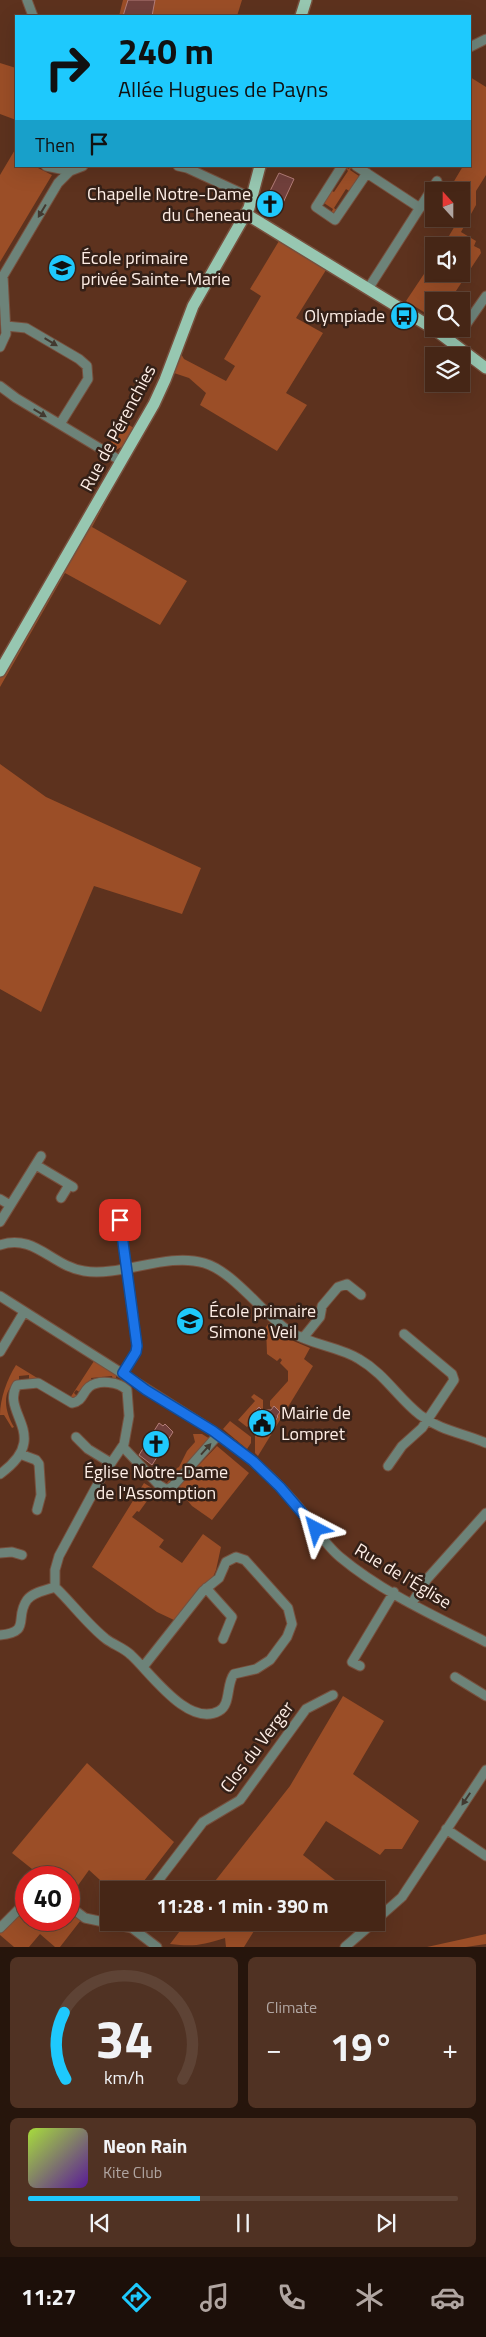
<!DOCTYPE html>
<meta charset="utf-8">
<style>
:root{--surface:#462616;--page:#503223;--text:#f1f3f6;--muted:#b0a5a1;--line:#5e4335;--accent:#1ec9fd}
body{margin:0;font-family:"Titillium Web",sans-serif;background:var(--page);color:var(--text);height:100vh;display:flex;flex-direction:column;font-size:19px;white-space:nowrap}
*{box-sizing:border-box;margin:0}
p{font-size:16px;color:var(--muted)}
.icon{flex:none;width:28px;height:28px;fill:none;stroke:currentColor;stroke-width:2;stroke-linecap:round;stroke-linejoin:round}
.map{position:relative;height:1947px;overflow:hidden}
.side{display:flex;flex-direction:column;gap:10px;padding:10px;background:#26150c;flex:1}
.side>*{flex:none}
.hud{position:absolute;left:15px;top:15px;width:456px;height:152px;border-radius:0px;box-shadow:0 5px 20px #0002,0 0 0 1px var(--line);background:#1ec9fd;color:#111;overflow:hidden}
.needle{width:32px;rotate:339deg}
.tools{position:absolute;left:425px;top:182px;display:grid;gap:10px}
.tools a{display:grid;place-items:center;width:45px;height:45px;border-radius:0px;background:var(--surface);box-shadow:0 5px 20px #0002,0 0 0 1px var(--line);font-size:25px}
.speed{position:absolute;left:15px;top:1866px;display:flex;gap:10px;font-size:25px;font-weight:700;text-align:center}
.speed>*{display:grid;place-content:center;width:65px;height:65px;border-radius:50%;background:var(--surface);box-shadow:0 5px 20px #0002,0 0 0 1px var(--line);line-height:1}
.speed .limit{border:8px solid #d22;background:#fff;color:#111}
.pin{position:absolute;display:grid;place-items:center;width:42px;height:42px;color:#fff;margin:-21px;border-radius:10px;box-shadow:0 2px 8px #0006}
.me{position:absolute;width:55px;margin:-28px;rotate:321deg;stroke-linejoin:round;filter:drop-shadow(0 0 4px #0008)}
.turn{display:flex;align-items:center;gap:18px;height:105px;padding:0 20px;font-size:22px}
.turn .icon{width:65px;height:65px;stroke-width:2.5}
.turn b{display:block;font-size:35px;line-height:42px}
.then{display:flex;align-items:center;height:48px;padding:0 20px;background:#0003;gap:10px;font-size:19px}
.big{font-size:38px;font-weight:700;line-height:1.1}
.side .card{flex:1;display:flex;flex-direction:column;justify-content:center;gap:8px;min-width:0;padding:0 18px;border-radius:8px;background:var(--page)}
.side .dial{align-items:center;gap:0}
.dial svg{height:130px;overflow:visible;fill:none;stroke:var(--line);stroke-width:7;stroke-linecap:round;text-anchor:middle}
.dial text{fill:var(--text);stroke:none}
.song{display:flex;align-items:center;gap:15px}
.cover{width:60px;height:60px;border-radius:8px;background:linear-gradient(135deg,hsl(80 70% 55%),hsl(270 70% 35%))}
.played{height:5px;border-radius:2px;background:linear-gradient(90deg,var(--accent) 40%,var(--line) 40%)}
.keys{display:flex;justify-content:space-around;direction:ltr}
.heat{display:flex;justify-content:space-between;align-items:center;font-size:28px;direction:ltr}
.side .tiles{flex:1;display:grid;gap:10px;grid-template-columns:1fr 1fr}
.card:last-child{grid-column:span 2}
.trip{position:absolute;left:100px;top:1881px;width:285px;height:50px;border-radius:0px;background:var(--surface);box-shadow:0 5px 20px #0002,0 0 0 1px var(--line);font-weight:700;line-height:50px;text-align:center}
.dock{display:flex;height:80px;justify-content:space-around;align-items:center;background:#1c0f09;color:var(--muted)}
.dock .icon{width:35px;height:35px}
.dock .selected{color:var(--accent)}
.dock b{font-size:22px;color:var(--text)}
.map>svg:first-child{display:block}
</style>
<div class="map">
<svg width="486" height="1947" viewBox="0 0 486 1947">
<rect width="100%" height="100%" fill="#5d321e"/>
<path fill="#9b4e27" d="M123,0h119l-5,16h-118z
M0,63l16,5v52l-16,-6z
M470,77l16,10v88l-10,16v14l-15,27 15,9 -2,5 6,3 1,4 -29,44 -5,-2 -4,6h-9l-2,16 -26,-16 28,-42v15h27v-28h-18l16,-27h2l2,-27 -10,-9 10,-17h7v-13l2,-4 -2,-2z
M16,148v18h18l18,9 -52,87v-87z
M350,166h2l-2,4 9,6 2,-4 1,2 -11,18 -5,-3 -12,19 4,3 -2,4 -5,-2 2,-4 -9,-6 -2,4 -2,-3 10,-14 4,2 14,-21 -3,-4 4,2z
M279,241l47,29 -30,48 27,15 -37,60 21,12 -30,46 -77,-46 6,-12 -17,-15 -15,-5 7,-19 3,5 42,22 9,-15 -11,-7 37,-63 -11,-7z
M122,421l12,7 -9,17 -9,5 -7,-4z
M111,469l9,6 -28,52 95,54 -27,44 -95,-52 -65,114v-27z
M0,764l46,33 155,71 -19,46 -88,-28 -53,126 -41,-23z
M269,1323l15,14 26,11 -6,11 9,7 -55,90 -3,-3v-19l3,1 3,-2 3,3 14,-18 -1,-2 3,-4 -6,-5 -2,1 -2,-2v-5l18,-20v-10l-8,-8 2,-3 -2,-2 -3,3 -10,-7 -1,-27z
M94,1361l22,14v3l-3,2 -1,-4 -21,2 1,4 -7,3 -5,7 -4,-2 -2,3 3,3 -5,4 -43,-21v-4l-10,1v4c-19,10 -14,32 -5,47l-2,1 -8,-13h-4c0,-16 7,-36 16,-50l54,33z
M254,1394l9,6v11l-5,-3 -9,10 3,3 -5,6 -9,-7 17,-19 -4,-4z
M230,1421l21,16v6l-4,6 -24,-20z
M193,1434h9l8,5 -42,45 -1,-1 6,-7 4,-8 2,-1 8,-16 8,-9z
M217,1446l32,27 -37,47 -20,-14 -15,-18z
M144,1483l11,7 -16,22 -2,-1 -5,6 32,23 -5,7 23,16 21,-29 18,13 -5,23 -3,7 -12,10 -27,33 -17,-8 -65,-45z
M343,1696l41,25 -31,53 66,47 -17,28h-17l-5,6 -54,-34 -23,34 32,25 -6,7 -15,3h-106l82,-104z
M87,1763l87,79 -37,48h-26l-22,-20 -20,28v-20l-27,-1 -30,-24z
M69,1911l12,9 -21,27h-5l-15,-13 -11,13h-15l-14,-12v-4l19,-16 23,16 8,-11h19z
M186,1923v-1l73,1 -15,24h-18l-1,-9c-23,7 -31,9 -55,6z
M486,1934v10l-20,3h-39z"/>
<path fill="#71403c" stroke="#b47d78" d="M128,0h27l-3,16h-29z
M279,173l15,6 -12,26 -3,-1 -10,3 -2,-5 4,-2 2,-8 -3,-1z
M274,1406l6,6 -3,4 1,1 -14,19 -3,-3 -3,2 -10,-9 4,-5 -3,-3 10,-11 3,3h9z
M159,1423l4,3 2,-2 8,8 -21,33 -13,-10z"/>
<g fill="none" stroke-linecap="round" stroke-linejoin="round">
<g stroke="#77503e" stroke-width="11">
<path id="minor" d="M27,0l6,16
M470,47l16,-8
M46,166l24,5 13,-5
M178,166l9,2 65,30
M342,166l-26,41 19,13 32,-47
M356,166l64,42
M368,289l69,-108
M6,326l20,2 53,31 8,7 1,13 -28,45
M463,329l23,-33
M0,347l6,-13 -3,-58 55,-93 12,-12
M0,386l16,12 105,63
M36,1165l37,22
M61,1198l8,-13
M0,1199l10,6
M120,1220l17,126 -1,6 -13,21
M0,1222l41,-66
M0,1245c34,-12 52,21 84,26 37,6 83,-19 120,-8 29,8 59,51 85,68 21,14 49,15 70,28 26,15 39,39 61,56 21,16 43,18 66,28
M0,1296l213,135c31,21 59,45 83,73 15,17 27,39 44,53 43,36 97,60 146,85
M303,1338l17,-21 2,-11 16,-19 9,-3 14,11
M0,1352l24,-40
M76,1437l12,12 23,14
M123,1447l36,38 8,5 6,-4 45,-51
M20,1454l16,6 3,4 2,31 -4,15
M388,1466l14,-20 20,-18 32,-48 -2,-6 -48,-40
M0,1474c53,-38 0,-61 17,-89l21,-2 34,20c11,-2 10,-10 17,-16 10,-8 30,-5 38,3l2,26 -5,28 -23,34 -42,78 -4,14v17c-8,3 -22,5 -28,13 -13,18 5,32 -27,35
M0,1553l12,-1 10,3
M55,1587c17,16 32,37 51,52 8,6 18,9 25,16 19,17 57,73 88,56 12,-6 7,-27 15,-37l22,-5 14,-9 17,-23 5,-13 -4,-16 -43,-48 -9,-3 -10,5 -7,16 -16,13 -60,76
M206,1588l26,29 -9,22
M412,1603l15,-24 59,-66
M360,1666l-8,-4 42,-70
M455,1677l31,19
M446,1829l40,27
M151,1890l52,-68 37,-22 66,-91 27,-14
M69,1906l16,12 47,10 25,19
M376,1920l26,-23 84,-127
M0,1928l26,-26
M345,1947l29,-25"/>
</g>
<g stroke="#77503e" stroke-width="14">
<path id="major" d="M301,16l5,-16
M246,214l188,115
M434,329l52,39
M0,671l154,-267 11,-24 28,-74 56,-98 11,-42"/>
</g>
<use href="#minor" stroke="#6d8379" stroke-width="9"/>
<use href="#major" stroke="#97c7b1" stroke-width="11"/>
</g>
<defs><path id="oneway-solid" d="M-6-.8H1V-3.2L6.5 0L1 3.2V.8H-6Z" transform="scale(1.25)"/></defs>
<g fill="#423930">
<use href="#oneway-solid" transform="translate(42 211) rotate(121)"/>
<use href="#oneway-solid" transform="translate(51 342) rotate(31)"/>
<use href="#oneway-solid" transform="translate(40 413) rotate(31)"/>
<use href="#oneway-solid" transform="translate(206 1449) rotate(-48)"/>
<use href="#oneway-solid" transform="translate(466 1799) rotate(124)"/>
</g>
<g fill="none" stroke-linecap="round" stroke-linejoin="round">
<g stroke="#114b97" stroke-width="12">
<path id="route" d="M120,1220l17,126 -1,6 -13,21 23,17 67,41 40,30 27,26 36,42"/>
</g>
<use href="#route" stroke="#1a73e8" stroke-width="9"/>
</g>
<defs>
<g id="church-disc" transform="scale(1.4375)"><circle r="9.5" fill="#1ec9fd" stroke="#342017"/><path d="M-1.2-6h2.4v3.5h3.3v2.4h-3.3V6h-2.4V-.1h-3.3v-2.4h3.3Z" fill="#111"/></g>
<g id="school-disc" transform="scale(1.4375)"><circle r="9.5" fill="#1ec9fd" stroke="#342017"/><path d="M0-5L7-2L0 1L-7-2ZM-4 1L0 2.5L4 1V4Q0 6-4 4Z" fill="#111"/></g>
<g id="bus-disc" transform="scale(1.4375)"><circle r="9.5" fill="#1ec9fd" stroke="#342017"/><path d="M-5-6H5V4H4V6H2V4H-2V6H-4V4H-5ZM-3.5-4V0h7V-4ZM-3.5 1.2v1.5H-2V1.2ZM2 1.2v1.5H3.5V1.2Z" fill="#111"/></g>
<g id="civic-disc" transform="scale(1.4375)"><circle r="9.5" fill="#1ec9fd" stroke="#342017"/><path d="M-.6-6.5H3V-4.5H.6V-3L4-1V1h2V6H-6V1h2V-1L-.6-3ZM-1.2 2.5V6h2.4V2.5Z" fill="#111"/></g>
</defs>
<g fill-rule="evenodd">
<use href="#church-disc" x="270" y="204"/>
<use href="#school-disc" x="62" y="268"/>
<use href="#bus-disc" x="404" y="316"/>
<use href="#school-disc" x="190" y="1321"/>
<use href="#civic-disc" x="262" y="1423"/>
<use href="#church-disc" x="156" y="1444"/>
</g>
<g text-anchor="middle" stroke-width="5" stroke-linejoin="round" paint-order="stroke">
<g font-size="18" fill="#feeee6" stroke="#342017" text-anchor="start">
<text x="251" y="200" text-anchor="end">Chapelle Notre-Dame<tspan x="251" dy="21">du Cheneau</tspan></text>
<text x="81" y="264">École primaire<tspan x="81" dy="21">privée Sainte-Marie</tspan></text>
<text x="385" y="322" text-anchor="end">Olympiade</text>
<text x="209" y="1317">École primaire<tspan x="209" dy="21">Simone Veil</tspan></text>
<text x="281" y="1419">Mairie de<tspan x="281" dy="21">Lompret</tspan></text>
<text x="156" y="1478" text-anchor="middle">Église Notre-Dame<tspan x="156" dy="21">de l'Assomption</tspan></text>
</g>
<g font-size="18" fill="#feeee6" stroke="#342017">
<text transform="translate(118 428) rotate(-62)" y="6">Rue de Pérenchies</text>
<text transform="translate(403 1576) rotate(31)" y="6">Rue de l'Église</text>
<text transform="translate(257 1747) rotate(-53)" y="6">Clos du Verger</text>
</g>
</g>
</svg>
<div class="tools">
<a><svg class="needle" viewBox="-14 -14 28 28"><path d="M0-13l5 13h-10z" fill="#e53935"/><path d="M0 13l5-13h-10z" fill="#b0a5a1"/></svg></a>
<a><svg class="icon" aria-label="sound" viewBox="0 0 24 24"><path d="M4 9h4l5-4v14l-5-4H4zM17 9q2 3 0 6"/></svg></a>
<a><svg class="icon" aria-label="search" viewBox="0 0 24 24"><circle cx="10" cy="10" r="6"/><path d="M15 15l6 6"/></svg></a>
<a><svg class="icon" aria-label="layers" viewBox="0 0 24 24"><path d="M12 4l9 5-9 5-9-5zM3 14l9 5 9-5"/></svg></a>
</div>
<div class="speed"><div class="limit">40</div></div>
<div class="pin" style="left:120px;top:1220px;background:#d93025"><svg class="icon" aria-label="arrive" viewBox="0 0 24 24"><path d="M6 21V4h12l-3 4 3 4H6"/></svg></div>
<svg class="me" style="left:316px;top:1529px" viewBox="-20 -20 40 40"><path d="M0-17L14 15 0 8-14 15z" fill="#1a73e8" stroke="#fff" stroke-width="4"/></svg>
<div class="trip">11:28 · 1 min · 390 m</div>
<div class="hud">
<div class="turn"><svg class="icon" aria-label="right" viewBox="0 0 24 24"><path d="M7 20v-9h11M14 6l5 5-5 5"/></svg><div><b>240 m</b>Allée Hugues de Payns</div></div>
<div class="then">Then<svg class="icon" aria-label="arrive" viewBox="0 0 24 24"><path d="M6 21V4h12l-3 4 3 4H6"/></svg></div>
</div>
</div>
<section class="side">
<div class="tiles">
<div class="card dial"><svg viewBox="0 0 100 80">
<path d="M14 69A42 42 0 1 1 86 69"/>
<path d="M14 69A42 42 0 0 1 13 28" stroke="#1ec9fd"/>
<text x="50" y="56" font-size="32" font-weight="700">34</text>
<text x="50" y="72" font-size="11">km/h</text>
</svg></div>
<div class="card"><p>Climate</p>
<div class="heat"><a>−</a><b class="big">19°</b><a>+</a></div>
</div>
<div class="card">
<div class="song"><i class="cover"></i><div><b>Neon Rain</b><p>Kite Club</p></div></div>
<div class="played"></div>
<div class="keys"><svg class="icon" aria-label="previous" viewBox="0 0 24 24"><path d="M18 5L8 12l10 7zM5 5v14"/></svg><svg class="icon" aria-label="pause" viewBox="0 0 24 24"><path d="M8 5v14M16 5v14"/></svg><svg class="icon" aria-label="next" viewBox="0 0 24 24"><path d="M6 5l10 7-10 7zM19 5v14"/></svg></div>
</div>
</div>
</section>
<nav class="dock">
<b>11:27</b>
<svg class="icon selected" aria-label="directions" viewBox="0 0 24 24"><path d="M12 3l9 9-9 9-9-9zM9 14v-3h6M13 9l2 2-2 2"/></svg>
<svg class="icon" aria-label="music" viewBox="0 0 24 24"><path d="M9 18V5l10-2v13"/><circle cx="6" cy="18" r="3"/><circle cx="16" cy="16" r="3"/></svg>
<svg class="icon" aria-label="phone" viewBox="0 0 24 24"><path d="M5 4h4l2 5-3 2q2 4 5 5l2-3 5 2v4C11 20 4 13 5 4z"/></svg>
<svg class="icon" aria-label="climate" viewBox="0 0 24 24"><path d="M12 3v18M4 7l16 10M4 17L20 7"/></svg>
<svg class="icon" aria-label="car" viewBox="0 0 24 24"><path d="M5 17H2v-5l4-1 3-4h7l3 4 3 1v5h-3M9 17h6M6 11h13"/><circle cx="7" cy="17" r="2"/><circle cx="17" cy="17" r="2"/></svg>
</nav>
